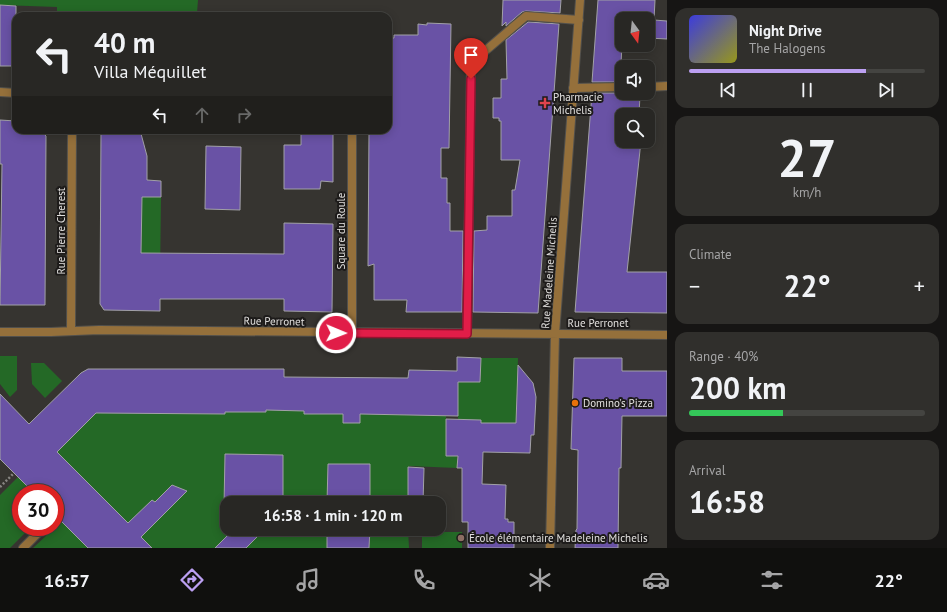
<!DOCTYPE html>
<meta charset="utf-8">
<style>
:root{--surface:#282724;--page:#302f2c;--text:#f1f3f6;--muted:#a5a5a6;--line:#444441;--accent:#bca0f2}
body{margin:0;font-family:"PT Sans",sans-serif;background:var(--page);color:var(--text);height:100vh;display:flex;flex-direction:column;font-size:15px;white-space:nowrap}
*{box-sizing:border-box;margin:0}
p{font-size:13px;color:var(--muted)}
.icon{flex:none;width:22px;height:22px;fill:none;stroke:currentColor;stroke-width:2;stroke-linecap:round;stroke-linejoin:round}
.map{position:relative;flex:1;overflow:hidden}
.side{display:flex;flex-direction:column;gap:8px;padding:8px;background:#161514;width:280px}
.side>*{flex:none}
.hud{position:absolute;left:12px;top:12px;width:380px;height:122px;border-radius:12px;box-shadow:0 2px 10px #0003,0 0 0 1px var(--line);background:#282724;color:var(--text);overflow:hidden}
.needle{width:26px;rotate:165deg}
.controls{position:absolute;left:615px;top:12px;display:grid;gap:8px}
.controls a{display:grid;place-items:center;width:40px;height:40px;border-radius:8px;background:var(--surface);box-shadow:0 2px 10px #0003,0 0 0 1px var(--line);font-size:20px}
.speed{position:absolute;left:12px;top:484px;display:flex;gap:8px;font-size:20px;font-weight:700;text-align:center}
.speed>*{display:grid;place-content:center;width:52px;height:52px;border-radius:50%;background:var(--surface);box-shadow:0 2px 10px #0003,0 0 0 1px var(--line);line-height:1}
.speed .limit{border:6px solid #d22;background:#fff;color:#111}
.pin{position:absolute;display:grid;place-items:center;width:34px;height:34px;color:#fff;margin:-41px -17px;border-radius:50% 50% 50% 0;rotate:-45deg;box-shadow:0 0 4px #0007}
.pin .icon{rotate:45deg}
.me{position:absolute;width:44px;margin:-22px;rotate:91deg;stroke-linejoin:round;filter:drop-shadow(0 0 3px #0008)}
.turn{display:flex;align-items:center;gap:14px;height:84px;padding:0 16px;font-size:18px}
.turn .icon{width:52px;height:52px;stroke-width:2.5}
.turn b{display:block;font-size:28px;line-height:34px}
.lanes{display:flex;align-items:center;height:38px;padding:0 16px;background:#0003;justify-content:center;gap:20px;direction:ltr}
.lanes .off{opacity:.35}
.big{font-size:30px;font-weight:600;line-height:1.1}
.side .widget{flex:1;display:flex;flex-direction:column;justify-content:center;gap:6px;min-width:0;padding:0 14px;border-radius:12px;background:var(--page)}
.side .dial{align-items:center;gap:0}
.dial b{font-size:52px;line-height:1}
.song{display:flex;align-items:center;gap:12px}
.cover{width:48px;height:48px;border-radius:6px;background:linear-gradient(135deg,hsl(240 70% 55%),hsl(60 70% 35%))}
.played{height:4px;border-radius:2px;background:linear-gradient(90deg,var(--accent) 75%,var(--line) 75%)}
.keys{display:flex;justify-content:space-around;direction:ltr}
.heat{display:flex;justify-content:space-between;align-items:center;font-size:22px;direction:ltr}
.charge{height:6px;border-radius:3px;background:linear-gradient(90deg,#34c759 40%,var(--line) 0)}
.trip{position:absolute;left:220px;top:496px;width:226px;height:40px;border-radius:12px;background:var(--surface);box-shadow:0 2px 10px #0003,0 0 0 1px var(--line);font-weight:600;line-height:40px;text-align:center}
.menu{display:flex;height:64px;justify-content:space-around;align-items:center;background:#10100e;color:var(--muted)}
.menu .icon{width:28px;height:28px}
.menu .active{color:var(--accent)}
.menu b{font-size:18px;color:var(--text)}
main{display:flex;flex:1;min-height:0}
.map>svg:first-child{display:block}
</style>
<main>
<div class="map">
<svg width="667" height="548" viewBox="0 0 667 548">
<rect width="100%" height="100%" fill="#363430"/>
<path fill="#246926" d="M0,0h198l-1,13 -34,-2v5h-106v-9l-57,-2z
M133,197h28l-1,81 -31,-28 12,-1 1,-26z
M0,356h17v34l-7,7 -10,-13z
M481,358h37l-2,65h-35l-23,-4v-37h22z
M31,363h13l18,18 -17,17 -13,-14z
M304,402v12h39v9l17,-9 86,2v39l11,1v12l-48,-2 -1,37h-38v-39h-42l-1,39h-44v-48l-58,-1 -1,51 3,1v23h7l-19,19h-63l-11,-11 46,-46 -15,-6 -17,17 -3,-2 -22,26 -74,-75 40,-38 129,1v-4l41,2v-2z
M18,477l16,16h-13v34h10l-21,21h-10v-53z
M62,521l26,27h-55z
M265,529h62v19h-81z
M370,529h38l1,19h-40z
M422,532h40v16h-40z"/>
<path fill="#6952a5" stroke="#a2a1a7" d="M503,0h58l-1,13 -34,-2 -4,1 -16,14v-4l-4,4z
M598,0h57l-1,20 13,1v18l-19,-1v-19h-26v26l-2,37h-28z
M0,5l16,1v60h-16z
M528,22l31,2 -21,289 -65,-1 1,-81 13,-1v-14h25v-26h3l5,-30h-19v-39h-2v-3h-6v-20h8v-19h6l-1,-39z
M427,23l24,1 -2,124h-8v30h6v25h3v28h13l-1,81h-56l1,-12h-33v-36l-6,2 1,-136h19v-92h6v-3h24v-11l9,1z
M592,93h27v2h21l-1,20h-17v26h19l-14,131h40v41l-92,-1z
M0,120l16,1v9h24l6,6 -1,169h-45l2,-141h-2z
M101,130h39l7,26v24l14,1v16h-19l-1,56 143,1v-31l49,1 -1,88 -48,-1v-12h-124v12l-56,-1 -4,-6z
M301,130h32v52l-12,-1 -1,8h-36v-44h17z
M206,146l35,1 -1,63 -35,-1z
M457,357l24,1 -1,24h-22v34l-98,-2v9h-17v-9h-39v-3l-38,-1v2h-41v2l-129,-1 -39,39 71,71 24,-23 3,2 17,-17 15,6 -46,46 11,11h-64l-28,-28 1,-6 -1,-2 -5,-1v-18h-21l-34,-34v-65l29,30 52,-51 7,-4h196v8l124,1 1,-8 48,1z
M574,358h48v13h45v45h-45l-1,52h-2l-1,80h-43l1,-18 1,-1 1,-79 -7,-1z
M518,365l15,18 3,14 -2,38h-3l-1,18 -47,-1 -1,32 24,1 -1,34h3v3h6v26h-46v-26h-6v-54h-5l1,-12h-12v-37l35,1v3h35z
M225,454l58,1v48h-56v3h-3z
M328,464h42v39h-43z
M408,467l16,1 -1,35h-15z
M234,529h31l-19,19h-31z
M327,529h43l-1,19h-42z"/>
<g fill="none" stroke-linecap="round" stroke-linejoin="round">
<g stroke="#52504c" stroke-width="10">
<path id="service" d="M55,517l1,-1
M23,548l21,-21"/>
</g>
<g stroke="#52504c" stroke-width="10">
<path id="minor" d="M648,87l19,-1
M573,88l49,-1
M0,92l16,1
M352,130v203
M71,331l1,-201
M0,332h51l48,-2 568,5
M467,334l4,-271 55,-47 53,4
M550,548l5,-214 25,-334"/>
</g>
<path stroke="#878582" stroke-width="2.5" stroke-dasharray="2 2" stroke-linecap="butt" d="M0,487l14,-14"/>
<use href="#service" stroke="#95703b" stroke-width="8"/>
<use href="#minor" stroke="#95703b" stroke-width="8"/>
</g>
<g fill="none" stroke-linecap="round" stroke-linejoin="round">
<g stroke="#92132f" stroke-width="10">
<path id="route" d="M336,333l131,1 4,-255"/>
</g>
<use href="#route" stroke="#e11d48" stroke-width="7"/>
</g>
<path fill="#e0444e" stroke="#1d1b1a" stroke-width="1.5" d="M543 97h4v4h4v4h-4v4h-4v-4h-4v-4h4z"/>
<circle fill="#e8710a" stroke="#1d1b1a" stroke-width="1.5" cx="575" cy="403" r="4"/>
<circle fill="#8d6e63" stroke="#1d1b1a" stroke-width="1.5" cx="461" cy="538" r="4"/>
<g text-anchor="middle" stroke-width="4" stroke-linejoin="round" paint-order="stroke">
<g font-size="11" fill="#e2e0de" stroke="#1d1b1a" text-anchor="start">
<text x="553" y="101">Pharmacie<tspan x="553" dy="13">Michelis</tspan></text>
<text x="583" y="407">Domino's Pizza</text>
<text x="469" y="542">École élémentaire Madeleine Michelis</text>
</g>
<g font-size="11" fill="#e2e0de" stroke="#1d1b1a">
<text transform="translate(61 231) rotate(-90)" y="4">Rue Pierre Cherest</text>
<text transform="translate(341 231) rotate(-90)" y="4">Square du Roule</text>
<text transform="translate(549 273) rotate(-86)" y="4">Rue Madeleine Michelis</text>
<text transform="translate(274 321) rotate(1)" y="4">Rue Perronet</text>
<text x="598" y="327">Rue Perronet</text>
</g>
</g>
</svg>
<div class="controls">
<a><svg class="needle" viewBox="-14 -14 28 28"><path d="M0-13l5 13h-10z" fill="#e53935"/><path d="M0 13l5-13h-10z" fill="#a5a5a6"/></svg></a>
<a><svg class="icon" aria-label="sound" viewBox="0 0 24 24"><path d="M4 9h4l5-4v14l-5-4H4zM17 9q2 3 0 6"/></svg></a>
<a><svg class="icon" aria-label="search" viewBox="0 0 24 24"><circle cx="10" cy="10" r="6"/><path d="M15 15l6 6"/></svg></a>
</div>
<div class="speed"><div class="limit">30</div></div>
<div class="pin" style="left:471px;top:79px;background:#d93025"><svg class="icon" aria-label="arrive" viewBox="0 0 24 24"><path d="M6 21V4h12l-3 4 3 4H6"/></svg></div>
<svg class="me" style="left:336px;top:333px" viewBox="-20 -20 40 40"><circle r="17" fill="#e11d48" stroke="#fff" stroke-width="3"/><path d="M0-11L8 9 0 5-8 9z" fill="#fff"/></svg>
<div class="trip">16:58 · 1 min · 120 m</div>
<div class="hud">
<div class="turn"><svg class="icon" aria-label="left" viewBox="0 0 24 24"><path d="M17 20v-9H6M10 6l-5 5 5 5"/></svg><div><b>40 m</b>Villa Méquillet</div></div>
<div class="lanes"><svg class="icon" aria-label="left" viewBox="0 0 24 24"><path d="M17 20v-9H6M10 6l-5 5 5 5"/></svg><svg class="icon off" aria-label="ahead" viewBox="0 0 24 24"><path d="M12 20V5M6 11l6-6 6 6"/></svg><svg class="icon off" aria-label="right" viewBox="0 0 24 24"><path d="M7 20v-9h11M14 6l5 5-5 5"/></svg></div>
</div>
</div>
<section class="side">
<div class="widget">
<div class="song"><i class="cover"></i><div><b>Night Drive</b><p>The Halogens</p></div></div>
<div class="played"></div>
<div class="keys"><svg class="icon" aria-label="previous" viewBox="0 0 24 24"><path d="M18 5L8 12l10 7zM5 5v14"/></svg><svg class="icon" aria-label="pause" viewBox="0 0 24 24"><path d="M8 5v14M16 5v14"/></svg><svg class="icon" aria-label="next" viewBox="0 0 24 24"><path d="M6 5l10 7-10 7zM19 5v14"/></svg></div>
</div>
<div class="widget dial"><b>27</b><p>km/h</p></div>
<div class="widget"><p>Climate</p>
<div class="heat"><a>−</a><b class="big">22°</b><a>+</a></div>
</div>
<div class="widget"><p>Range · 40%</p><b class="big">200 km</b><div class="charge"></div></div>
<div class="widget"><p>Arrival</p><b class="big">16:58</b></div>
</section>
</main>
<nav class="menu">
<b>16:57</b>
<svg class="icon active" aria-label="directions" viewBox="0 0 24 24"><path d="M12 3l9 9-9 9-9-9zM9 14v-3h6M13 9l2 2-2 2"/></svg>
<svg class="icon" aria-label="music" viewBox="0 0 24 24"><path d="M9 18V5l10-2v13"/><circle cx="6" cy="18" r="3"/><circle cx="16" cy="16" r="3"/></svg>
<svg class="icon" aria-label="phone" viewBox="0 0 24 24"><path d="M5 4h4l2 5-3 2q2 4 5 5l2-3 5 2v4C11 20 4 13 5 4z"/></svg>
<svg class="icon" aria-label="climate" viewBox="0 0 24 24"><path d="M12 3v18M4 7l16 10M4 17L20 7"/></svg>
<svg class="icon" aria-label="car" viewBox="0 0 24 24"><path d="M5 17H2v-5l4-1 3-4h7l3 4 3 1v5h-3M9 17h6M6 11h13"/><circle cx="7" cy="17" r="2"/><circle cx="17" cy="17" r="2"/></svg>
<svg class="icon" aria-label="filters" viewBox="0 0 24 24"><path d="M4 7h16M4 17h16"/><circle cx="9" cy="7" r="2"/><circle cx="15" cy="17" r="2"/></svg>
<b>22°</b>
</nav>
